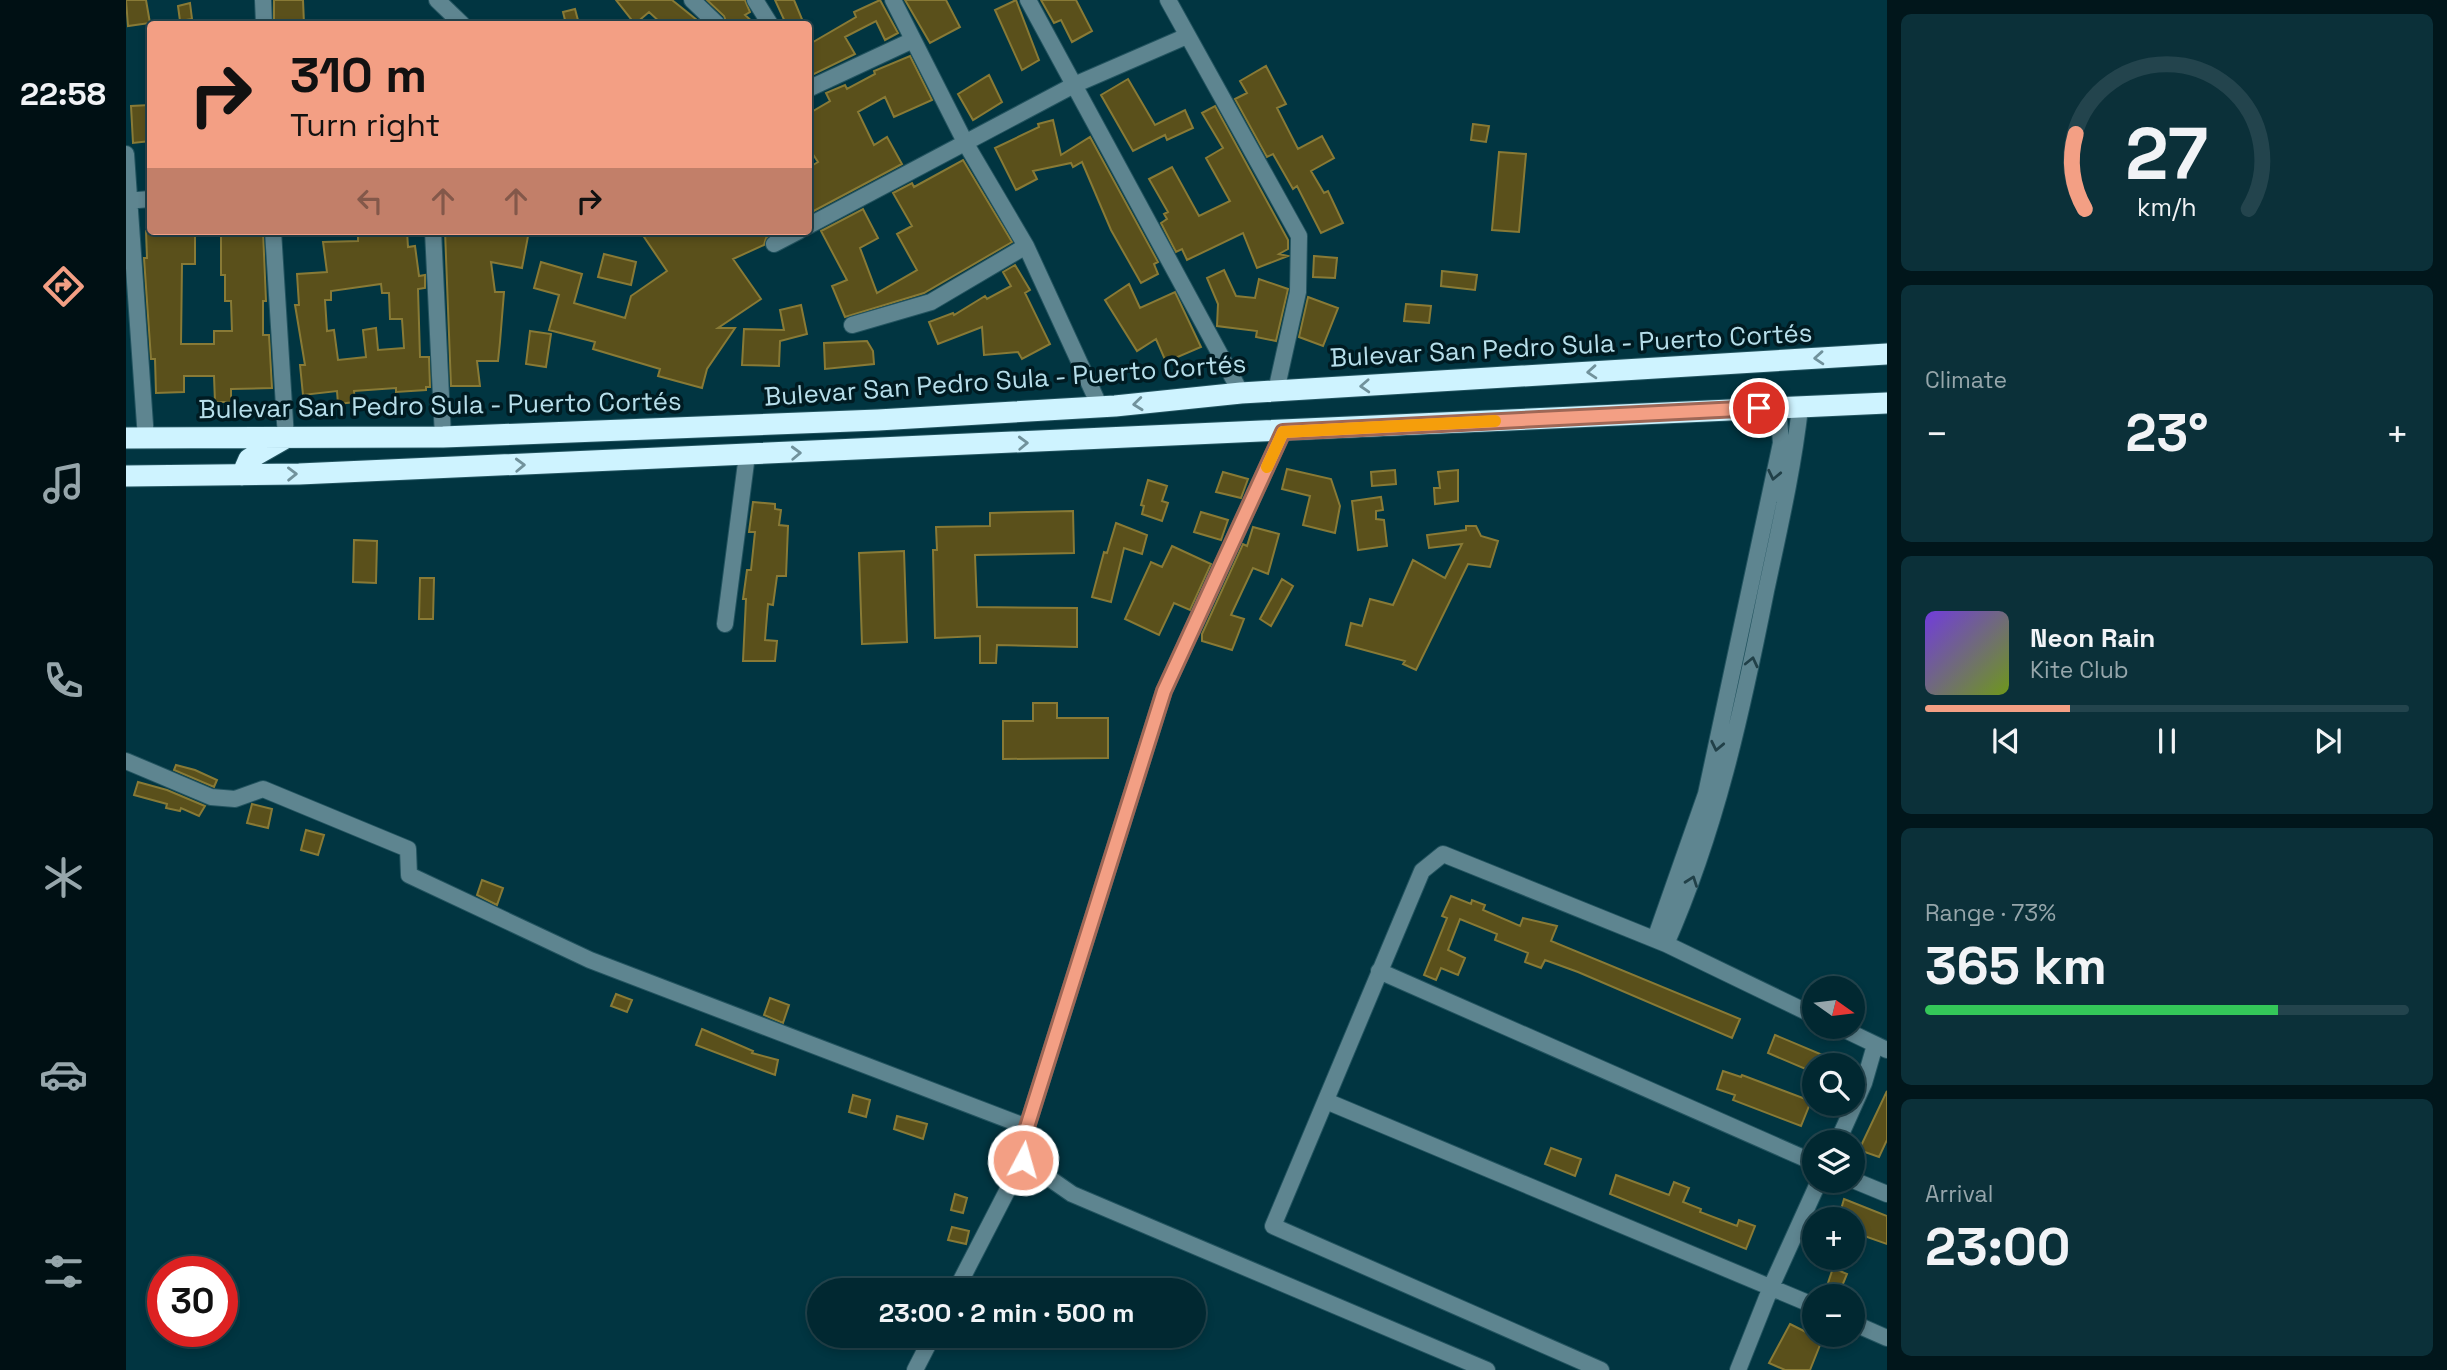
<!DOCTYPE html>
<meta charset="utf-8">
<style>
:root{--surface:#012831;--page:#0b3039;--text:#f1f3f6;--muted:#96a6ab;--line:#23444d;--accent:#f39f84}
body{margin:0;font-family:"Space Grotesk",sans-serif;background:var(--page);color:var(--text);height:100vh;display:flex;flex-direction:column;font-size:26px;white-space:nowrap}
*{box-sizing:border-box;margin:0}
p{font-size:23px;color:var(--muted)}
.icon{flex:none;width:38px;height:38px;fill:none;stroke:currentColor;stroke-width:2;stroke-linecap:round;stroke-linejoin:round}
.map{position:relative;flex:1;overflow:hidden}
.details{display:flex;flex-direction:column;gap:14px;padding:14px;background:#01161b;width:560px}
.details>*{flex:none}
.guide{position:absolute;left:21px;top:21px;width:665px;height:214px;border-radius:7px;box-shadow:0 4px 10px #0003,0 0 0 2px var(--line);background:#f39f84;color:#111;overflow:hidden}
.needle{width:46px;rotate:104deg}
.controls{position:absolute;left:1676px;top:976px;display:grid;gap:14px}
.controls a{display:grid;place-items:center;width:63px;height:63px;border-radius:50%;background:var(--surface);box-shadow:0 4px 10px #0003,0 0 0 2px var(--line);font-size:35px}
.speed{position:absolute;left:21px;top:1256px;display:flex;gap:14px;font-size:35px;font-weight:700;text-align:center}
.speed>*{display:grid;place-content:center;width:91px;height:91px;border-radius:50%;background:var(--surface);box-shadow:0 4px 10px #0003,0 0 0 2px var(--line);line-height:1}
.speed .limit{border:10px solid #d22;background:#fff;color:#111}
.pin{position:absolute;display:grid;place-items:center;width:60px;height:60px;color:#fff;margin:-30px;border:4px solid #fff;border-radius:50%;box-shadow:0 2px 7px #0007}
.me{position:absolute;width:77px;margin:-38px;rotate:6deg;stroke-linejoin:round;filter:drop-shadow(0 0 5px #0008)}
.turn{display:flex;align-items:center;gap:24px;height:147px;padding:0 28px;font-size:32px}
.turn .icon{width:91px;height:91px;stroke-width:2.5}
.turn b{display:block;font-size:49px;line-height:60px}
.lanes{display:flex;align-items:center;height:66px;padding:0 28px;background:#0003;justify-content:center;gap:35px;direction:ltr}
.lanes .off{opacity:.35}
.big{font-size:52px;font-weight:700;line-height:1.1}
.details .widget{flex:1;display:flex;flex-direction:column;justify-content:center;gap:10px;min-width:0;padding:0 24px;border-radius:10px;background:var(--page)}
.details .dial{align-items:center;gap:0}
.dial svg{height:182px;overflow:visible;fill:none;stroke:var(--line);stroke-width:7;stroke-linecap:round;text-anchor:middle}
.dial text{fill:var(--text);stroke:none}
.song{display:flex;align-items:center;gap:21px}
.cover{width:84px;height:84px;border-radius:10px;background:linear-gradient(135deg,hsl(260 70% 55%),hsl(80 70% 35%))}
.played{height:7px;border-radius:4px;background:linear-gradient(90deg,var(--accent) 30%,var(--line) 30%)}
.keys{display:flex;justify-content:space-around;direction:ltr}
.heat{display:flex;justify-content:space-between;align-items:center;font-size:38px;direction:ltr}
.charge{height:10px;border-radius:5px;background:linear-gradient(90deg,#34c759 73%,var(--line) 0)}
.trip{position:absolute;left:681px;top:1278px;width:399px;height:70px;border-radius:35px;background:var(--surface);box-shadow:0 4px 10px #0003,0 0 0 2px var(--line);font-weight:700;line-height:70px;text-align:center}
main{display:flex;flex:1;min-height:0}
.tab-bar{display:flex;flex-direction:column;width:126px;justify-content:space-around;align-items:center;background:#001014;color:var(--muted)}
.tab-bar .icon{width:49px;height:49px}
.tab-bar .current{color:var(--accent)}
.tab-bar b{font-size:32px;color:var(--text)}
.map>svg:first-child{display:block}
</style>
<main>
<nav class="tab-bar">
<b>22:58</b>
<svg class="icon current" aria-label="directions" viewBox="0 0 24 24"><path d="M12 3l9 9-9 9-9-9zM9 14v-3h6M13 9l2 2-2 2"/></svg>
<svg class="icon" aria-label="music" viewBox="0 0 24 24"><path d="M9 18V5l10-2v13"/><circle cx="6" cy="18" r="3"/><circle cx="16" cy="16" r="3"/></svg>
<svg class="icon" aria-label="phone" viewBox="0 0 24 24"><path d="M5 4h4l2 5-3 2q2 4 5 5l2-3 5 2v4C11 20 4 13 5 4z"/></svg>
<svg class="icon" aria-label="climate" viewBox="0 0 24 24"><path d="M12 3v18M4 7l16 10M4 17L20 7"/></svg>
<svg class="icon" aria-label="car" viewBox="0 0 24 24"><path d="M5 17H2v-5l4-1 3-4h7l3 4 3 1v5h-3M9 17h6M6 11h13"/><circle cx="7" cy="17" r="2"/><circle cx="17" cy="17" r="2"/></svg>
<svg class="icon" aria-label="filters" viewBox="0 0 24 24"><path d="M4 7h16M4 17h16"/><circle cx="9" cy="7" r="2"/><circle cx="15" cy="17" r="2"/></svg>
</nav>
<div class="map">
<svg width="1761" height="1370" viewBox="0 0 1761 1370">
<rect width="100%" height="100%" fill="#013541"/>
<path fill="#5a501b" stroke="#887a36" stroke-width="2" fill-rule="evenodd" d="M0,0h20l4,23 -22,3z
M148,0h29l1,24h-30z
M490,0h56l30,24h-40l-13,-12 -14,12z
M581,0h38l5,12 -5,3 10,9h-28l-3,-8z
M649,0h19l10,24h-18z
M754,0l18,33 -13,7 -9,-19 -31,16 10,17 -47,23v-32l48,-28 -2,-5z
M779,0h41l14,27 -30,16z
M890,0l23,60 -17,10 -27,-60z
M915,0h35l16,31 -20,11 -11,-22 -7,3z
M64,3l2,16 -12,2 -2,-15z
M449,9l4,15h-13l-3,-12z
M784,56l22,44 -38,17 -9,-20 -27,15 16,33 13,-8 15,27 -94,50v-46l10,-6 -10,-15v-33l22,-13 -4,-8 19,-8 2,4 28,-15 -1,-3z
M1140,66l20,38 -9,4 21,41 24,-13 12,22 -23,13 13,22 4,-2 15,32 -22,10 -24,-47 -4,3 -20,-35 -6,3 -32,-58 12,-6 -7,-12z
M863,75l13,27 -29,18 -15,-26z
M1002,79l27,46 30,-15 8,18 -26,12 -2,-5 -32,16 -32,-56z
M24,105v36l-17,2 -2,-37z
M1089,106l73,134v9l-9,5 9,2 -31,12 -14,-35 -56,27 -5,-11 -6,3 -15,-29 6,-4 -3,-5 4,-2 -19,-33 23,-12 27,49 31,-15 -24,-43 17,-10 -21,-35z
M927,120l8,35 29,-18 68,125 -4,2 4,10 -17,9 -30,-53 -29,-68 -9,5 -2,-4 -38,8 4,8 -21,11 -21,-42 44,-21 -1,-3z
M1347,124l16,2 -3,16 -15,-2z
M1373,152l27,2 -7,78 -27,-2z
M837,160l49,82 -88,51 -79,24 -13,-31 15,-6 -26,-49 42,-22 15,29 -18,10 17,45 40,-23 -20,-36 15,-8 -19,-33 19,-10 2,4z
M20,231h49v33h-13l-1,80h33v-13h18l-1,-30h-6v-26h-4v-44h42l3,70h-3v34h6l3,53 -41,1v13h-16l-1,-26h-30v16l-28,1 -1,-34h-4l-7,-101h3z
M232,231h49l1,16 7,-1 4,30 6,-1v13l-7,1 2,68h9l1,30h-4v3l-30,2v-4l-42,3 1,11 -17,2 -1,-13 -34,4 -3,-30h5l-10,-60h4l-2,-31 30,-2 -4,-30 35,-1zM255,284l1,9h7l1,26h12l2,29 -26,2 -2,-22 -13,2 3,27 -28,3 -4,-30 -7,1 -2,-31h6v-9z
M319,231h84l-7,37 -31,-6 4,30h9l-4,50 -2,19h-21l3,25h-29z
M514,231h136l-10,7 -2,7 -31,14 28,40 -43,29h17l-28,41 -5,19 -44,-12 2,-7 -67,-20 2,-7 -46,-12 10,-35 -25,-7 7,-26 41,12 -8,29 51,15 6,-22 36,-25z
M478,254l32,8 -5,23 -33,-8z
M1188,256l23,2 -2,20 -22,-1z
M889,265l15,25 -5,3 25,51 -28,15 -4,-7 -34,3 -2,-28 -44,17 -9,-22 24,-9 1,2 31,-19 2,3 24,-13 -8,-14z
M1098,270l12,26 19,2 4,-19 29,10 -12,52 -20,-4 1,-6 -40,-5 1,-22 -11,-26z
M1316,271l35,4 -2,15 -34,-4z
M1003,284l11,24 35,-16 26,55 -35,15 -10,-23 -19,12 -32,-51z
M1182,297l30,11 -15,38 -24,-9z
M1280,304l25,2 -2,17 -25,-2z
M675,305l6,29 -27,7 -1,25 -37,-1 2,-36 40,1 -4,-20z
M404,331l21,3 -5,33 -20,-3z
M741,341l6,10 1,13 -49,5 -1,-26z
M1161,469l44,10 9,27 -5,27 -32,-8 7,-29 -28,-7z
M1269,470l1,14 -24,2 -1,-14z
M1332,470v31l-23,3 -1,-16h6l-2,-16z
M1097,472l25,7 -7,19 -25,-6z
M1022,480l19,6 -5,15 6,2 -6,18 -20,-7 2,-8 -3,-1z
M1255,497l2,13 -7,1v8l8,1 3,26 -29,4 -6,-49z
M627,502l22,2v5l6,1 -2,15 9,1 -2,50h-9l-4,29 -5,-1 -3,36 12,1 -2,20h-32l3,-62h-3l4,-29h4l4,-38h-6z
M947,511l1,42 -99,2 2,52 100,1v39l-80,-2 -1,18h-16v-27l-45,2 -2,-88h4l-1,-23 54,-1v-13z
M1075,512l27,8 -7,20 -27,-8z
M990,523l31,12 -5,19 -18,-6 -13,54 -19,-5 12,-45 3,1z
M1340,526h10l5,10 17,5 -8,26 -22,-3 -52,106 -13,-6 2,-3 -59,-16 5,-22 11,3 8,-27 23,6 20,-45 32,18 17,-34 -33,4 -2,-13 39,-5z
M1127,527l26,7 -11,40 -15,-6 -22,47 13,4 -12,31 -30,-9v-7l41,-90 4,2z
M228,540l23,1 -1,42 -23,-1z
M1046,546l39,18 -21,46 -16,-7 -15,32 -34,-16 26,-57 11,5z
M778,551l3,91 -45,2 -3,-91z
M294,578h14l-1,41h-14z
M1156,579l11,7 -22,40 -11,-7z
M907,703h24v15h51v40l-105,1v-38h30z
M50,765l19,5 22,10 -3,7 -40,-17z
M12,782l29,8 38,16 -6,10 -18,-8 -1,3 -14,-3 1,-4 -33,-9z
M126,804l20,5 -4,19 -21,-5z
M180,830l18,5 -6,20 -17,-5z
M356,880l21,8 -6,17 -20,-10z
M1325,896l20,8 1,-4 13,5 -2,5 37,16 3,-8 34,8 -6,15 189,78 -8,19 -154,-66 -33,-12 -4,8 -16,-6 3,-9 -33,-13 2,-6 -37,-15 -12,31 17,8 -7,17 -17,-7 -5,12 -12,-5 23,-57 -5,-2z
M490,994l16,6 -5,12 -16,-6z
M644,998l19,7 -6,18 -19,-8z
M576,1029l51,22 -1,2 26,7 -3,15 -79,-30z
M1649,1035l50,21 -4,10h-6v7l-47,-20z
M1597,1071l18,6 1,-2 69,26 -10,25 -68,-26 2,-5 -18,-6z
M1761,1091v49l-8,17 -20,-7z
M727,1095l17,5 -4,17 -17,-5z
M771,1116l30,8 -4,15 -29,-10z
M1425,1148l30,11 -6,17 -30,-12z
M1490,1175l53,20 5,-13 15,6 -6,14 18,7 -1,3 37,14 2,-6 16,6 -9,23 -136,-55z
M829,1194l12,4 -4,15 -12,-3z
M1718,1199l43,17v28l-34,-12v-12h-6l-7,-7z
M826,1227l17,4 -3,13 -18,-4z
M1707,1268l14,6 -7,17 -13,-5z
M1664,1324l32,16 -12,30h-25l-16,-7z"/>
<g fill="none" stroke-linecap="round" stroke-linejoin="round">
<g stroke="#22535f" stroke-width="18">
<path id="minor" d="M137,0l1,24
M311,0l25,24
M566,0l25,24
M629,0l15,24
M767,0l73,144 60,102 74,161
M902,0l213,393
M1042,0l131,236 -1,56 -22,99
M682,89l105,-49
M0,154l20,285
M0,201l24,-2
M682,226l266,-141 113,-49
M147,231l13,207
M307,231l10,206
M648,244l25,-13
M726,325l79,-23 95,-56
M1157,432l-119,259 -137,436 -4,33 49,34 415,176
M599,624l22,-169
M0,761l85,36 24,2 28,-10 145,60 1,26 181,85 437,167
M1529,939l51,-145 75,-351 -3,-35
M1540,944c50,-113 76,-232 100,-353 13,-61 27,-121 34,-183
M1253,971l436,192
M1713,1027l48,23
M1200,1101l489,205
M1711,1143l27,-60 11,-38
M1727,1180l34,14
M830,1290l67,-130
M1727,1323l34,15
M789,1370l18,-35
M1475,1370l-328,-144 149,-355 21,-17 223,90 149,72
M1612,1370l33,-83 48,-106"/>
</g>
<g stroke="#22535f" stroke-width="23">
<path id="highway" d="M0,438l317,-1 435,-17 237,-14 126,-13 646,-39
M116,475l7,-16 35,-20
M0,476l173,-2 1588,-71"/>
</g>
<use href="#minor" stroke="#5e8590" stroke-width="16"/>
<use href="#highway" stroke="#cef3ff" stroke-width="21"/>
</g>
<defs><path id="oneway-chevron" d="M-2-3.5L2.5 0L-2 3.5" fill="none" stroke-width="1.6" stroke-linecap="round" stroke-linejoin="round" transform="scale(1.75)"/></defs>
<g stroke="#71929c">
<use href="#oneway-chevron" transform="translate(1693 358) rotate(176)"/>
<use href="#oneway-chevron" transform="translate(1466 372) rotate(176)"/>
<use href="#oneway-chevron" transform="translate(1239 386) rotate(177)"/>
<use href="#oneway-chevron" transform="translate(1012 404) rotate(174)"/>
<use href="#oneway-chevron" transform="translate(897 443) rotate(-2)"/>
<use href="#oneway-chevron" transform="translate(670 453) rotate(-2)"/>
<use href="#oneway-chevron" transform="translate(394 465) rotate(-2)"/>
<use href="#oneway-chevron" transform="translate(166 474) rotate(-1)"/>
</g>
<g stroke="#214048">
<use href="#oneway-chevron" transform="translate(1648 475) rotate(102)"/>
<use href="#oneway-chevron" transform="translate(1626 662) rotate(-77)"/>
<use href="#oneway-chevron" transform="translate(1591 746) rotate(102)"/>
<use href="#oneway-chevron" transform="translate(1566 881) rotate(-70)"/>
</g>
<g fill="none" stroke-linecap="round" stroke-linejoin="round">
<g stroke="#9e6756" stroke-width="18">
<path id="route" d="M897,1160l4,-33 137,-436 119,-259 476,-24"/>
</g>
<use href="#route" stroke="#f39f84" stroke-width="12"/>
<path stroke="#f59e0b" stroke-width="12" d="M1141,467l16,-35 212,-11"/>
</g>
<g text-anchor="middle" stroke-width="7" stroke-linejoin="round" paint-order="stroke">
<g font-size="26" fill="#b6deea" stroke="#001b22">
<text transform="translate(1445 345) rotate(-3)" y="9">Bulevar San Pedro Sula - Puerto Cortés</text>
<text transform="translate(879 380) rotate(-4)" y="9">Bulevar San Pedro Sula - Puerto Cortés</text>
<text transform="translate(314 405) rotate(-1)" y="9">Bulevar San Pedro Sula - Puerto Cortés</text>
</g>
</g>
</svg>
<div class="controls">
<a><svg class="needle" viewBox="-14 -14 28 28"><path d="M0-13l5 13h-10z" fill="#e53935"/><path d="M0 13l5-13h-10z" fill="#96a6ab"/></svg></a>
<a><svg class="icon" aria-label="search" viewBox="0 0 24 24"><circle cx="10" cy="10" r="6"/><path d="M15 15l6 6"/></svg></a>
<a><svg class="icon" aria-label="layers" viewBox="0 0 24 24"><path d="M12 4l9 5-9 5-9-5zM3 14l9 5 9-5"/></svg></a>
<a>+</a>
<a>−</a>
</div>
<div class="speed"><div class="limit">30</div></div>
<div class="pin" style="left:1633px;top:408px;background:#d93025"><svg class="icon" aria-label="arrive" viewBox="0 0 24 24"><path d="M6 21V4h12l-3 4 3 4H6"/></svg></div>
<svg class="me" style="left:897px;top:1160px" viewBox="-20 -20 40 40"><circle r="17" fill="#f39f84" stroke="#fff" stroke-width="3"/><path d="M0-11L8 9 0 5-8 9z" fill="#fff"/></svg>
<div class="trip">23:00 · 2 min · 500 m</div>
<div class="guide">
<div class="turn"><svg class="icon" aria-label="right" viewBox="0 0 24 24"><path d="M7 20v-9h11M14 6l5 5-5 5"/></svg><div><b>310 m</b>Turn right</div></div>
<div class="lanes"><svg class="icon off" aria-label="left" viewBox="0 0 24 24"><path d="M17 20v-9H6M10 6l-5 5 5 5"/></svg><svg class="icon off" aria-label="ahead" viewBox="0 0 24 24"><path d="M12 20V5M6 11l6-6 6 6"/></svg><svg class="icon off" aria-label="ahead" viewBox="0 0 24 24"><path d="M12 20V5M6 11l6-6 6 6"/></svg><svg class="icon" aria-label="right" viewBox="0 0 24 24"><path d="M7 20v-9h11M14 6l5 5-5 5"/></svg></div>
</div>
</div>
<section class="details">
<div class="widget dial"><svg viewBox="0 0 100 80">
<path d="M14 69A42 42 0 1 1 86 69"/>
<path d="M14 69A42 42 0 0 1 10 36" stroke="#f39f84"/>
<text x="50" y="56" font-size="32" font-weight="700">27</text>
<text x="50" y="72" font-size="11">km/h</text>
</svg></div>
<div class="widget"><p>Climate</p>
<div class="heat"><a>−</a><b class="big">23°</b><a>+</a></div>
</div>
<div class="widget">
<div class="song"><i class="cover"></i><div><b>Neon Rain</b><p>Kite Club</p></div></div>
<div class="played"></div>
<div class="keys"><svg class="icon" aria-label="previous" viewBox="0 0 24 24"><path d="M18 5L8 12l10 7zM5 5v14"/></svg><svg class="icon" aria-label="pause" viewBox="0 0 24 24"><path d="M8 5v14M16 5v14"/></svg><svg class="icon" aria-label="next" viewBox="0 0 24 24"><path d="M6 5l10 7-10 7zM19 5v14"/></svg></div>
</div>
<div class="widget"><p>Range · 73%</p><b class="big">365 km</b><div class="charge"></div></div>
<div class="widget"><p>Arrival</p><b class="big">23:00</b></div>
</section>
</main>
